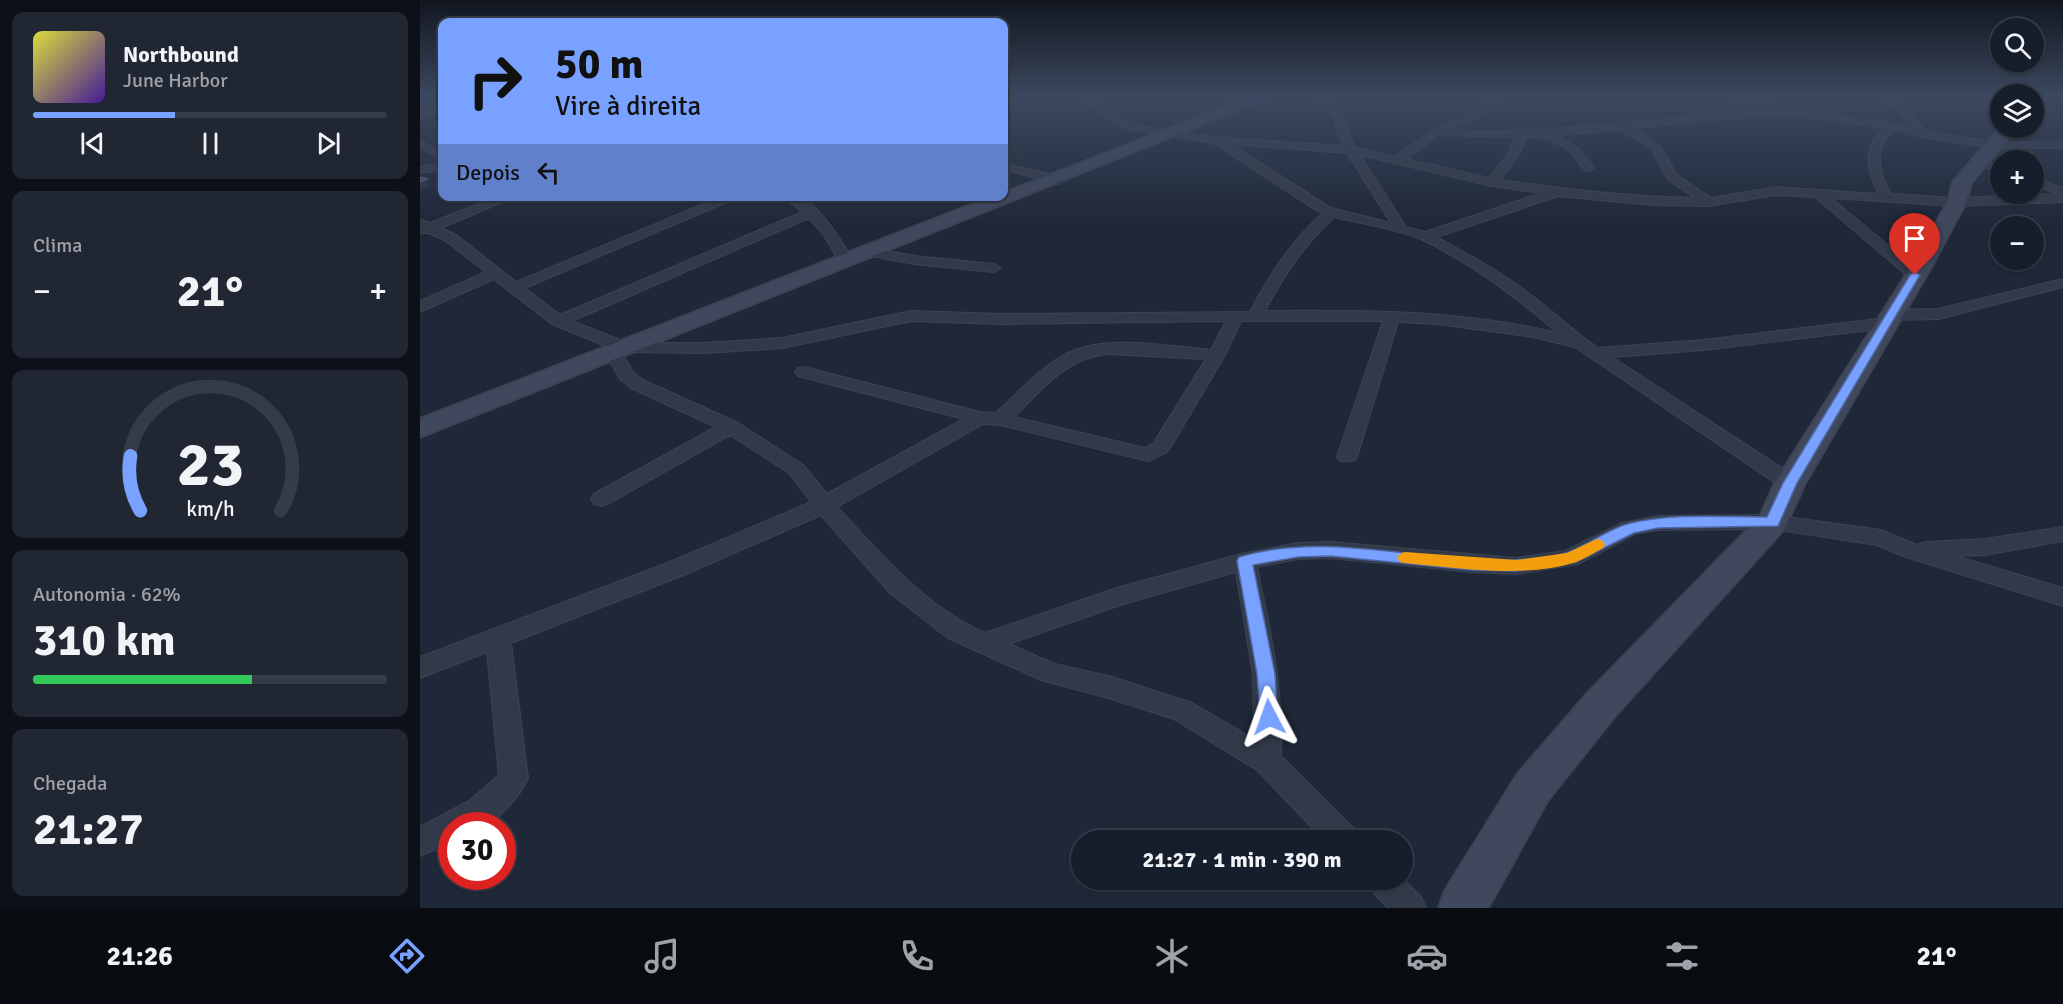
<!DOCTYPE html>
<html lang="pt">
<meta charset="utf-8">
<style>
:root{--surface:#171e2b;--page:#202733;--text:#f1f3f6;--muted:#9ea2a9;--line:#363c47;--accent:#79a1ff}
body{margin:0;font-family:Signika,sans-serif;background:var(--page);color:var(--text);height:100vh;display:flex;flex-direction:column;font-size:22px;white-space:nowrap}
*{box-sizing:border-box;margin:0}
p{font-size:20px;color:var(--muted)}
.icon{flex:none;width:33px;height:33px;fill:none;stroke:currentColor;stroke-width:2;stroke-linecap:round;stroke-linejoin:round}
.map{position:relative;flex:1;overflow:hidden}
.details{display:flex;flex-direction:column;gap:12px;padding:12px;background:#0d1018;width:420px}
.details>*{flex:none}
.top-card{position:absolute;left:18px;top:18px;width:570px;height:183px;border-radius:12px;box-shadow:0 2px 4px #0004,0 0 0 2px var(--line);background:#79a1ff;color:#111;overflow:hidden}
.controls{position:absolute;left:1570px;top:18px;display:grid;gap:12px}
.controls a{display:grid;place-items:center;width:54px;height:54px;border-radius:50%;background:var(--surface);box-shadow:0 2px 4px #0004,0 0 0 2px var(--line);font-size:30px}
.speed{position:absolute;left:18px;top:812px;display:flex;gap:12px;font-size:30px;font-weight:700;text-align:center}
.speed>*{display:grid;place-content:center;width:78px;height:78px;border-radius:50%;background:var(--surface);box-shadow:0 2px 4px #0004,0 0 0 2px var(--line);line-height:1}
.speed .limit{border:9px solid #d22;background:#fff;color:#111}
.pin{position:absolute;display:grid;place-items:center;width:51px;height:51px;color:#fff;margin:-62px -26px;border-radius:50% 50% 50% 0;rotate:-45deg;box-shadow:0 0 6px #0007}
.pin .icon{rotate:45deg}
.me{position:absolute;width:66px;margin:-33px;rotate:356deg;stroke-linejoin:round;filter:drop-shadow(0 0 4px #0008)}
.turn{display:flex;align-items:center;gap:21px;height:126px;padding:0 18px;font-size:27px}
.turn .icon{width:78px;height:78px;stroke-width:2.5}
.turn b{display:block;font-size:42px;line-height:51px}
.then{display:flex;align-items:center;height:57px;padding:0 18px;background:#0003;gap:12px;font-size:22px}
.big{font-size:45px;font-weight:700;line-height:1.1}
.details .card{flex:1;display:flex;flex-direction:column;justify-content:center;gap:9px;min-width:0;padding:0 21px;border-radius:12px;background:var(--page)}
.details .dial{align-items:center;gap:0}
.dial svg{height:156px;overflow:visible;fill:none;stroke:var(--line);stroke-width:7;stroke-linecap:round;text-anchor:middle}
.dial text{fill:var(--text);stroke:none}
.song{display:flex;align-items:center;gap:18px}
.cover{width:72px;height:72px;border-radius:9px;background:linear-gradient(135deg,hsl(60 70% 55%),hsl(260 70% 35%))}
.played{height:6px;border-radius:3px;background:linear-gradient(90deg,var(--accent) 40%,var(--line) 40%)}
.keys{display:flex;justify-content:space-around;direction:ltr}
.heat{display:flex;justify-content:space-between;align-items:center;font-size:33px;direction:ltr}
.charge{height:9px;border-radius:4px;background:linear-gradient(90deg,#34c759 62%,var(--line) 0)}
.trip{position:absolute;left:651px;top:830px;width:342px;height:60px;border-radius:30px;background:var(--surface);box-shadow:0 2px 4px #0004,0 0 0 2px var(--line);font-weight:700;line-height:60px;text-align:center}
.dock{display:flex;height:96px;justify-content:space-around;align-items:center;background:#090c11;color:var(--muted)}
.dock .icon{width:42px;height:42px}
.dock .current{color:var(--accent)}
.dock b{font-size:27px;color:var(--text)}
main{display:flex;flex:1;min-height:0}
.map>svg:first-child{display:block}
</style>
<main>
<section class="details">
<div class="card">
<div class="song"><i class="cover"></i><div><b>Northbound</b><p>June Harbor</p></div></div>
<div class="played"></div>
<div class="keys"><svg class="icon" aria-label="previous" viewBox="0 0 24 24"><path d="M18 5L8 12l10 7zM5 5v14"/></svg><svg class="icon" aria-label="pause" viewBox="0 0 24 24"><path d="M8 5v14M16 5v14"/></svg><svg class="icon" aria-label="next" viewBox="0 0 24 24"><path d="M6 5l10 7-10 7zM19 5v14"/></svg></div>
</div>
<div class="card"><p>Clima</p>
<div class="heat"><a>−</a><b class="big">21°</b><a>+</a></div>
</div>
<div class="card dial"><svg viewBox="0 0 100 80">
<path d="M14 69A42 42 0 1 1 86 69"/>
<path d="M14 69A42 42 0 0 1 9 41" stroke="#79a1ff"/>
<text x="50" y="56" font-size="32" font-weight="700">23</text>
<text x="50" y="72" font-size="11">km/h</text>
</svg></div>
<div class="card"><p>Autonomia · 62%</p><b class="big">310 km</b><div class="charge"></div></div>
<div class="card"><p>Chegada</p><b class="big">21:27</b></div>
</section>
<div class="map">
<svg width="1643" height="908" viewBox="0 0 1643 908">
<rect width="100%" height="100%" fill="#1f2839"/>
<g fill="none" stroke-linecap="round" stroke-linejoin="round">
<g stroke="#3c4353" stroke-width="2">
<path id="street" d="M660,95c23,0 38,26 61,31 66,13 134,15 202,20l-11,-30 -18,-21h11l17,20 12,32 41,10 37,-27 49,-22 13,-13h11l-16,17 -39,18c111,6 221,-18 331,-18l-55,-17c24,0 45,9 68,14 39,8 79,9 118,19l-14,-17 -21,-16c23,0 35,20 48,36l68,11h70v6h-70l-71,-11 -27,-7c-23,18 -17,42 -4,64l66,4 101,-4 -24,-9v-8l29,11v14l-106,4 -126,-8 89,74 2,3 -2,3h-10l-95,-81 -39,-2 -67,11 -57,-1 -94,-9 -121,41c32,18 66,36 95,59 23,17 43,37 66,52l106,-8 182,-22 -3,-3 8,-5 47,-1 125,-30v8l-125,32 -45,1 2,3 -2,3 -6,2 -183,22 -92,7 185,121 3,5 -3,5 -7,2 -7,-2 -208,-141 -42,-10 -95,-13 -40,-2 -41,135 -3,4h-14l-3,-4 46,-136h-142l-16,34 -55,93 -3,4 -19,9 -147,-36 -18,-1 -146,83c44,47 87,99 148,126l132,-45 128,-35 53,-10 32,-1 186,16 49,-7 57,-28 36,-7 115,-1 108,15 36,15 8,-3 60,-3 78,-12v14l-78,14 -30,1 108,32v18l-160,-50 -26,-11 -104,-16 -115,1 -23,4 -57,30 -62,10 -44,-2 -142,-14 -32,1 -41,8c14,66 26,121 24,189l74,74 4,10h-35l-67,-70 -83,-51 -62,-20 -71,-19 -93,-42 -58,-45 -69,-78 -135,59 -175,69 17,135c-7,16 -29,44 -47,47 -9,2 -20,0 -29,0v17l-32,14v-29l49,-26 30,-26 -12,-123 -67,26v-21l250,-95 141,-60 -22,-29 -59,-38 -122,69 -7,2 -7,-2 -3,-5 3,-5 122,-67 -85,-39 -11,-9 -14,-25 7,-5 -61,-25 -58,-45 -74,33v-11l66,-29 -40,-31 -17,-8h-9v-13l10,3 68,-27h18l-75,32 15,7 60,47 207,-86h18l-216,92 35,27 242,-103 -20,-16c4,0 11,-1 15,0 21,7 47,47 56,66l-7,4 -5,-1 -17,-30 -15,-17 -237,103 55,22h77l78,-5 129,-27 90,3 249,-2c19,-36 41,-71 72,-98l-109,-71 -82,-13 -20,-10zM1387,117l78,11c-23,17 -19,43 -6,66l-103,-7 -65,11 -34,-23 -18,-30 -26,-17 101,-10zM1201,130l30,19 17,31 27,18c-66,-1 -130,-9 -195,-18l18,-24 9,-19c18,-1 32,4 45,17 6,6 8,15 16,17l6,-3 -15,-19 -21,-14zM1018,135l78,2 -9,18 -18,23 -83,-19zM811,144l116,9 44,70 -60,-15zM940,155l132,31 49,7 -116,39 -19,-5zM914,217c25,6 68,13 89,23 50,24 94,58 135,93 -96,-23 -195,-23 -293,-22 18,-35 40,-67 69,-94zM491,321l90,3 225,-3 -15,29c-43,-4 -110,-17 -149,6 -25,15 -45,38 -66,57l-16,-1 -176,-45 -6,1 -3,4 3,4 166,43 -137,75 -24,-29 -65,-42 -95,-43 -10,-8 -12,-20 83,1 78,-5zM687,354l99,5 -53,85 -8,4 -131,-31c28,-28 52,-59 93,-63zM816,572l17,102 1,65 -62,-36 -80,-26 -57,-13 -46,-20 114,-40z
M22,106v6l-22,6v-6z
M0,141l22,11v7l-22,-11z
M1559,159l22,7v7l-26,-9v-4z
M22,163v6l-22,4v-6z
M584,164l59,13 2,3 -6,4 -55,-14z
M450,248l45,8 79,8 7,4 -7,4 -79,-8 -50,-9 -2,-3 2,-3z
M982,878l19,19 5,11h-38l-17,-18 -5,-11z"/>
</g>
<g stroke="#3c4353" stroke-width="4">
<path id="secondary" d="M835,95h20l-855,342v-18l574,-223h10v-3z
M1614,95h8l-3,5 -5,1z
M1581,127l15,1 -45,55 -5,19 -35,65 -126,216 -21,46 -170,188 -67,84 -59,107h-49l6,-17 72,-116 69,-80 174,-178 15,-34 136,-216 37,-65 5,-20z"/>
</g>
<use href="#street" fill="#323a49" fill-rule="evenodd"/>
<use href="#secondary" fill="#40485d" fill-rule="evenodd"/>
</g>
<path fill="#293347" d="M7,179l4,8 -11,3v-8z"/>
<path fill="#455064" stroke="#565f73" stroke-width="1.5" d="M0,177l7,2 -7,3z"/>
<linearGradient id="sky" x2="0" y2="1"><stop stop-color="#11161f"/><stop offset="0.43" stop-color="#3c485f"/><stop offset="1" stop-color="#3c485f" stop-opacity="0"/></linearGradient>
<rect width="1643" height="222" fill="url(#sky)"/>
<path fill="#79a1ff" stroke="#4f69a6" stroke-width="1.5" d="M1495,272l5,3 -123,208 -19,43 -120,2 -24,5 -58,29 -60,9 -44,-1 -142,-14 -32,1 -45,8 22,109 3,43 -2,5 -7,3 -7,-3 -2,-5 -3,-43 -20,-113 2,-4c92,-27 183,7 276,3 16,-1 40,-2 54,-8 21,-8 40,-24 62,-29 44,-10 91,-6 136,-6l16,-34 127,-208z"/>
<path fill="#f59e0b" d="M1177,539l6,2 2,4 -2,3c-10,5 -20,12 -30,15 -49,15 -117,5 -168,0l-5,-1 -3,-4 3,-4 5,-2 111,8 51,-7z"/>
</svg>
<div class="controls">
<a><svg class="icon" aria-label="search" viewBox="0 0 24 24"><circle cx="10" cy="10" r="6"/><path d="M15 15l6 6"/></svg></a>
<a><svg class="icon" aria-label="layers" viewBox="0 0 24 24"><path d="M12 4l9 5-9 5-9-5zM3 14l9 5 9-5"/></svg></a>
<a>+</a>
<a>−</a>
</div>
<div class="speed"><div class="limit">30</div></div>
<div class="pin" style="left:1495px;top:275px;background:#d93025"><svg class="icon" aria-label="arrive" viewBox="0 0 24 24"><path d="M6 21V4h12l-3 4 3 4H6"/></svg></div>
<svg class="me" style="left:849px;top:717px" viewBox="-20 -20 40 40"><path d="M0-17L14 15 0 8-14 15z" fill="#79a1ff" stroke="#fff" stroke-width="4"/></svg>
<div class="trip">21:27 · 1 min · 390 m</div>
<div class="top-card">
<div class="turn"><svg class="icon" aria-label="right" viewBox="0 0 24 24"><path d="M7 20v-9h11M14 6l5 5-5 5"/></svg><div><b>50 m</b>Vire à direita</div></div>
<div class="then">Depois<svg class="icon" aria-label="left" viewBox="0 0 24 24"><path d="M17 20v-9H6M10 6l-5 5 5 5"/></svg></div>
</div>
</div>
</main>
<nav class="dock">
<b>21:26</b>
<svg class="icon current" aria-label="directions" viewBox="0 0 24 24"><path d="M12 3l9 9-9 9-9-9zM9 14v-3h6M13 9l2 2-2 2"/></svg>
<svg class="icon" aria-label="music" viewBox="0 0 24 24"><path d="M9 18V5l10-2v13"/><circle cx="6" cy="18" r="3"/><circle cx="16" cy="16" r="3"/></svg>
<svg class="icon" aria-label="phone" viewBox="0 0 24 24"><path d="M5 4h4l2 5-3 2q2 4 5 5l2-3 5 2v4C11 20 4 13 5 4z"/></svg>
<svg class="icon" aria-label="climate" viewBox="0 0 24 24"><path d="M12 3v18M4 7l16 10M4 17L20 7"/></svg>
<svg class="icon" aria-label="car" viewBox="0 0 24 24"><path d="M5 17H2v-5l4-1 3-4h7l3 4 3 1v5h-3M9 17h6M6 11h13"/><circle cx="7" cy="17" r="2"/><circle cx="17" cy="17" r="2"/></svg>
<svg class="icon" aria-label="filters" viewBox="0 0 24 24"><path d="M4 7h16M4 17h16"/><circle cx="9" cy="7" r="2"/><circle cx="15" cy="17" r="2"/></svg>
<b>21°</b>
</nav>
